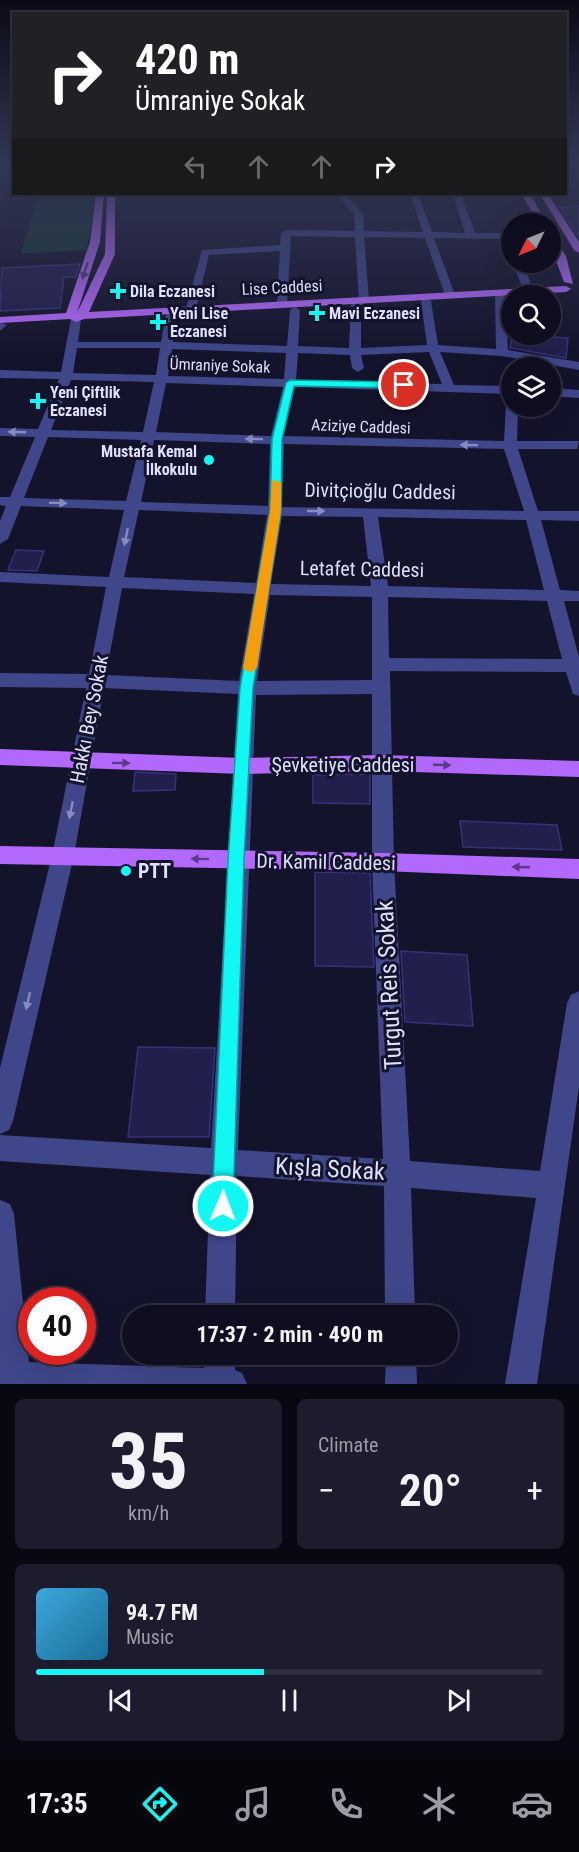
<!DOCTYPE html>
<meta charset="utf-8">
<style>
:root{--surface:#0f0e21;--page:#1d1c2e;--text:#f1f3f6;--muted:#9b9ca5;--line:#2f2e3f;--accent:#11f8f2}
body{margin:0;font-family:"Roboto Condensed",sans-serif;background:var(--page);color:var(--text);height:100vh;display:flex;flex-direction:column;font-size:22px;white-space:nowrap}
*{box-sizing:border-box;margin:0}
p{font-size:20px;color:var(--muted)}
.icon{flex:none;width:33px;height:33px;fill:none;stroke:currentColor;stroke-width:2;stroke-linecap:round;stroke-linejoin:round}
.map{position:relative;height:1384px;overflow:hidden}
.sheet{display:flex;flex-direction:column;gap:15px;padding:15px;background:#080812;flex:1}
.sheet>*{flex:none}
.guide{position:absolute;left:12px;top:12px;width:555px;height:183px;border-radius:0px;box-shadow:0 6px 24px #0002,0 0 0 2px var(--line);background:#202124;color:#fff;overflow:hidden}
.needle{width:39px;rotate:227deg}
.controls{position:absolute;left:501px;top:213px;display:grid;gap:12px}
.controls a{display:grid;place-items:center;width:60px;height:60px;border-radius:50%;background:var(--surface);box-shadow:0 6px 24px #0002,0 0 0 2px var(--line);font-size:30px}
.speed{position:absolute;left:18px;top:1287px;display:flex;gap:12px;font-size:30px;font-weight:700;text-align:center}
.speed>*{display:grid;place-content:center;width:78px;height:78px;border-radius:50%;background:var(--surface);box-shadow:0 6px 24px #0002,0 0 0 2px var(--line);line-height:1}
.speed .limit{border:9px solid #d22;background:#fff;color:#111}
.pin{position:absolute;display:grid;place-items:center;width:51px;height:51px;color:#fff;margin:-26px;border:3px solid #fff;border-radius:50%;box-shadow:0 2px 6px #0007}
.me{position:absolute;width:66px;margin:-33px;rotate:1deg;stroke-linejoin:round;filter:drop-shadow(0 0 4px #0008)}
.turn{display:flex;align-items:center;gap:21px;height:126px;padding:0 24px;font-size:27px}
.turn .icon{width:78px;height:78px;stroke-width:2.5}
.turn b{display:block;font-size:42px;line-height:51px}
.lanes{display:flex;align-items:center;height:57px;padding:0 24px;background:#0003;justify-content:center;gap:30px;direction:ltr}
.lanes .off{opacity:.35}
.big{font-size:45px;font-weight:700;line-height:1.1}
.sheet .card{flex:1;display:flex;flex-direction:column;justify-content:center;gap:9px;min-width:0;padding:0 21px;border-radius:9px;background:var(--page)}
.sheet .dial{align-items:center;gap:0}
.dial b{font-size:78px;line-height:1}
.song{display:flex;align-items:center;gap:18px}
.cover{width:72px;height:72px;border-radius:9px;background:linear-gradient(135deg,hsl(200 70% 55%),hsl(200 70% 35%))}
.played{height:6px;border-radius:3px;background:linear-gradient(90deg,var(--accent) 45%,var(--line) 45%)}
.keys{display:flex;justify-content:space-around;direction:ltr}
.heat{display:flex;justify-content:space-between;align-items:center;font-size:33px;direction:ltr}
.sheet .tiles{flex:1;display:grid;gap:15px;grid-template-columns:1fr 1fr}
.card:last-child{grid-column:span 2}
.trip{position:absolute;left:122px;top:1305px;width:336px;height:60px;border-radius:30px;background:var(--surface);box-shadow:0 6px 24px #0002,0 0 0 2px var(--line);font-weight:700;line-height:60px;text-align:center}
.tabs{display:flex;height:96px;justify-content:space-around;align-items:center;background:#06060d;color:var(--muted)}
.tabs .icon{width:42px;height:42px}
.tabs .selected{color:var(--accent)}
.tabs b{font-size:27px;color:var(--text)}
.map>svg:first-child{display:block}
</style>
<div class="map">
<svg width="579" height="1384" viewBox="0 0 579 1384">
<rect width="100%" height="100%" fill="#14132c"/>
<path fill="#163631" d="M38,194h57l-8,56 -66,4z"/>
<path fill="#231f4d" stroke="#373278" stroke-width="1.5" d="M579,206v32l-20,-31z
M80,264l-4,13h-12l-4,31 -60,3 2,-43z
M512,334l56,4 -2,20 -56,-10z
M16,550l28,1 -7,20 -29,-1z
M135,772l41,2 -1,16 -42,1z
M370,774v30l-57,-1v-28z
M460,821l97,4 5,25 -99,-3z
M315,872l55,1 4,94 -59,-1z
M401,951l66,4 6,71 -68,-4z
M138,1047l77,1 -6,89h-81z"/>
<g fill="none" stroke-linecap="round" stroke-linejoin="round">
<path fill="#3f468a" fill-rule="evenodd" d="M336,194h8l19,20 1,17 59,1 -13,-38h8l14,38 33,1 -12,-39h8l14,39h37v6l-78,-1 21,57 -5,3 -5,-3 -20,-57 -61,-1 5,63 -8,6v42l66,-3 -6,-44 5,-3 5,3 7,44 58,4 -1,-52 5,-3 5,3 3,53 71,12v8l-77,-14 -62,-4 14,33 58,1v8l-217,-7 -11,49 220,5 2,-37 6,-4v6h6l-1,35h62l-2,8h-59l20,62h41v10l-38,-1 19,70 19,1v10h-15l15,56v39l-6,-2 -7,-22 -176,-1 4,191 16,299 130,10 27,-168 4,-8 8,-4v95l-42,298h-32l31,-186 -125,-10 4,128h-30l-1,-130 -147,-10 -2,140h-30l5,-141 -210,-14v-26l211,13 27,-454 -134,-6 -30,167 -61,266 -4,9 -9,4v-66l52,-213 34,-167 -86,-1v-14l89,1 17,-87 -106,-5v-10l109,5 15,-67 -103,-4 -13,33 -8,5v-23l6,-15 -6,-1v-8h10l25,-60 -35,-1v-8l38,1 21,-50 -59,-1v-8l61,2 10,-53 5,-3 5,3 -3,23h83l5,-27 5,-3 5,3 -3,27 114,4 3,-36 5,-3 5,3 -2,36 51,2 2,-43 8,-6 -4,-62 -64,-1 -4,68 -5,3 -5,-3 3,-53 -71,4 -13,54 -5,3 -5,-3 16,-59 78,-5 1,-12 5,-3 69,1 -1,-17zM77,348h83l-4,27 -83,-2zM172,349l114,4 -2,26 -116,-3zM429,352l13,32 -146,-4 2,-27 52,2 2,13 6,4 6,-4 -3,-13zM71,380l83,2 -11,50 -92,-2zM166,383l117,4 -12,49 -115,-4zM48,437l93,3 -15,61 -102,-3zM154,440l116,4 -2,62 -127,-4zM284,444l220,5 20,62 -242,-4zM139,510l128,5 -11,68 -132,-6zM282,516l81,1 8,69 -100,-2zM378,517l148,3 18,70 -156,-4zM122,588l132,6 -15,87 -133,-6zM270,595l102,2v83l-115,1zM388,597l159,4 15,58 -173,-1zM372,694v168l11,297 -145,-9 18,-455z
M512,262h10l12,29 -1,2 -9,-2z
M0,322l7,3 -7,6z
M550,388l29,2v8l-29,-2z
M0,1200l10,4 4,10 15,148 175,6 1,-14h30v16l7,3 5,11h-247z
M386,1354h30l1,30h-32z"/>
<path fill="#b269fb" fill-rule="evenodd" d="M96,194h8l-4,48 -23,71 28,-59 2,-60h8v60l-26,58 477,-26 5,3 -5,3 -482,27 -8,3 -6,-3 -70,4v-6l66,-4 24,-71z
M522,194h8l17,30h-9z
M540,194h8l31,48v11l-5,-3z
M550,232l16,24 7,28 -9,-2 -14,-37z
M0,749l242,9 140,-3 197,6v16l-197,-6 -140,3 -242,-9z
M0,846l383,7 196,6v20l-196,-8 -383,-7z"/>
</g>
<defs><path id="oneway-solid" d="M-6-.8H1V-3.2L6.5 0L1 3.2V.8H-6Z" transform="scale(1.5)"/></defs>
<g fill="#5b3a89">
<use href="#oneway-solid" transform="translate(85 271) rotate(108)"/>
<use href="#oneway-solid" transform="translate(121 763) rotate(1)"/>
<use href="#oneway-solid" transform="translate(442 765) rotate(2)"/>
<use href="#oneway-solid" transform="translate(200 859) rotate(-179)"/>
<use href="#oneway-solid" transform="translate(521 867) rotate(-178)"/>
</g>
<g fill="#878bbe">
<use href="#oneway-solid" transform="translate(17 432) rotate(-178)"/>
<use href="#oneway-solid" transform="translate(254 439) rotate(-179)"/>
<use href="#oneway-solid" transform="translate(469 445) rotate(-179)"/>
<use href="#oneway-solid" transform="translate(58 503) rotate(2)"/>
<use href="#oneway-solid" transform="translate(316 511)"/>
<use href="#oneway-solid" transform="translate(126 537) rotate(102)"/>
<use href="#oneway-solid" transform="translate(71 810) rotate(101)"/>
<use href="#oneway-solid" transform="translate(28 1001) rotate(103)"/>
</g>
<linearGradient id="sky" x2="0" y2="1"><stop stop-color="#0b0a18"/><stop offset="0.46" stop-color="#343956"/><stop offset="1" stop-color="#343956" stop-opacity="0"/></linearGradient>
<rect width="579" height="356" fill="url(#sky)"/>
<path fill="#11f8f2" stroke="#0ba19d" stroke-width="1.5" d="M290,380l114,2 4,3 -4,3 -110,-2 -12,53 -1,72 -28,177 -9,172 -11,346 -3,8 -7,3 -8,-3 -3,-8 16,-346 12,-172 30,-177 2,-72 14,-56z"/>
<path fill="#f59e0b" d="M272,480l9,2v29l-24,157 -7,5 -7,-5 27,-157z"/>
<g fill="#11f8f2" stroke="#14132c" stroke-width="2">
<path d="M115 282h6v6h6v6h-6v6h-6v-6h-6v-6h6z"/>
<path d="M314 304h6v6h6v6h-6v6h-6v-6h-6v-6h6z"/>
<path d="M155 313h6v6h6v6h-6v6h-6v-6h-6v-6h6z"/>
<path d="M35 392h6v6h6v6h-6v6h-6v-6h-6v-6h6z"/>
<circle cx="209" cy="460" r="6"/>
<circle cx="126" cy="871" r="6"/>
</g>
<g text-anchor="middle" stroke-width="6" stroke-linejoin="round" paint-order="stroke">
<g font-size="16" fill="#dfdffe" stroke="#14132c">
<text transform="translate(282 287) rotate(-3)" y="6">Lise Caddesi</text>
<text transform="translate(220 365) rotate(2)" y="6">Ümraniye Sokak</text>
<text transform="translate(361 426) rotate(2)" y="6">Aziziye Caddesi</text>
</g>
<g font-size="16" font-weight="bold" fill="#dfdffe" stroke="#14132c" text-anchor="start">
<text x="130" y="297">Dila Eczanesi</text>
<text x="170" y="319">Yeni Lise<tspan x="170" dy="18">Eczanesi</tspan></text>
<text x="329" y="319">Mavi Eczanesi</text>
<text x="50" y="398">Yeni Çiftlik<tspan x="50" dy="18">Eczanesi</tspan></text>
<text x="197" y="457" text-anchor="end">Mustafa Kemal<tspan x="197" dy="18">İlkokulu</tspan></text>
</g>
<g font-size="20" fill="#dfdffe" stroke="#14132c">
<text transform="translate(380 491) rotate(1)" y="7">Divitçioğlu Caddesi</text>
<text transform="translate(362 569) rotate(1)" y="7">Letafet Caddesi</text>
<text transform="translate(89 719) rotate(-79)" y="7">Hakkı Bey Sokak</text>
<text x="343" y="772">Şevketiye Caddesi</text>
<text transform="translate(326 862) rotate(1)" y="7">Dr. Kamil Caddesi</text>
</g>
<g font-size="20" font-weight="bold" fill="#dfdffe" stroke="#14132c" text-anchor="start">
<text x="138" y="878">PTT</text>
</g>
<g font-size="24" fill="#dfdffe" stroke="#14132c">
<text transform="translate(389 985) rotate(-93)" y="8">Turgut Reis Sokak</text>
<text transform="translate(330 1169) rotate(3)" y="8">Kışla Sokak</text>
</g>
</g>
</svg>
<div class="controls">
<a><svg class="needle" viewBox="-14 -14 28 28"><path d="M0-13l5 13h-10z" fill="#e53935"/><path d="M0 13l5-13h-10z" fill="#9b9ca5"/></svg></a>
<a><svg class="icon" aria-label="search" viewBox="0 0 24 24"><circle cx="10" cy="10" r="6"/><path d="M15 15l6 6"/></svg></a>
<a><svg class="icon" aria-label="layers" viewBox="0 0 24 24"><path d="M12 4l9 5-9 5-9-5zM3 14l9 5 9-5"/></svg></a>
</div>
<div class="speed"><div class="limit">40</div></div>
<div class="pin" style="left:404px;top:385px;background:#d93025"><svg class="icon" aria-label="arrive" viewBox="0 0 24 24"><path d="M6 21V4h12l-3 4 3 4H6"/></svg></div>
<svg class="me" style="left:223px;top:1206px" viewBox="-20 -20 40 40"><circle r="17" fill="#11f8f2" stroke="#fff" stroke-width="3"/><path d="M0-11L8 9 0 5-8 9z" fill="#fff"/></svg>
<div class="trip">17:37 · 2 min · 490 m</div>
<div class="guide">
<div class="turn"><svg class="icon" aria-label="right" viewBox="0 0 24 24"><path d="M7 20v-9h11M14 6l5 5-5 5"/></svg><div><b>420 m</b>Ümraniye Sokak</div></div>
<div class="lanes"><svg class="icon off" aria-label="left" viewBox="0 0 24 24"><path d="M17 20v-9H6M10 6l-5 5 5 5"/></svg><svg class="icon off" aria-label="ahead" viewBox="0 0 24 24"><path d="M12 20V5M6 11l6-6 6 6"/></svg><svg class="icon off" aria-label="ahead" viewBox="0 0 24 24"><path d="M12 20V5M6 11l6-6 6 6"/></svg><svg class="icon" aria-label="right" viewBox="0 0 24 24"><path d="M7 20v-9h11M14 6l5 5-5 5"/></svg></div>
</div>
</div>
<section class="sheet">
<div class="tiles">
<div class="card dial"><b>35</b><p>km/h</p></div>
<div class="card"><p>Climate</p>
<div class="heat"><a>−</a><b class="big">20°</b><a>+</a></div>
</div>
<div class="card">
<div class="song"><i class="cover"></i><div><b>94.7 FM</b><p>Music</p></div></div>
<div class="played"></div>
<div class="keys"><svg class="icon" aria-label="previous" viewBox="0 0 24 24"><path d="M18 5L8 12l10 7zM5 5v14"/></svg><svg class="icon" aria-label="pause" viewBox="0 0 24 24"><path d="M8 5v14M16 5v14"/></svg><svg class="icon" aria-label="next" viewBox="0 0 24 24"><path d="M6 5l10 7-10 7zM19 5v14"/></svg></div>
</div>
</div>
</section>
<nav class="tabs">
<b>17:35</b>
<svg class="icon selected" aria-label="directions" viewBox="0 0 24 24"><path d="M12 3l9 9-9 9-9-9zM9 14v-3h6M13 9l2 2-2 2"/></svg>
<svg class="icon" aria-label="music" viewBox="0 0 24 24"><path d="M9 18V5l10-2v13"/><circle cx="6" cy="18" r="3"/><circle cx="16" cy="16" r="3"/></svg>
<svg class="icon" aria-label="phone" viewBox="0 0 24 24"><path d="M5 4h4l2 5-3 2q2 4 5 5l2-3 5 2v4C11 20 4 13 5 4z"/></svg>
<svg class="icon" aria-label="climate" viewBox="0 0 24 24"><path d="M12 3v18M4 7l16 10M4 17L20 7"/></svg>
<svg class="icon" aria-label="car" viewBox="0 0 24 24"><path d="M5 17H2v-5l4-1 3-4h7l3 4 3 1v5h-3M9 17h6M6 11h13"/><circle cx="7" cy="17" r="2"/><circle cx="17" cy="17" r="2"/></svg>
</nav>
